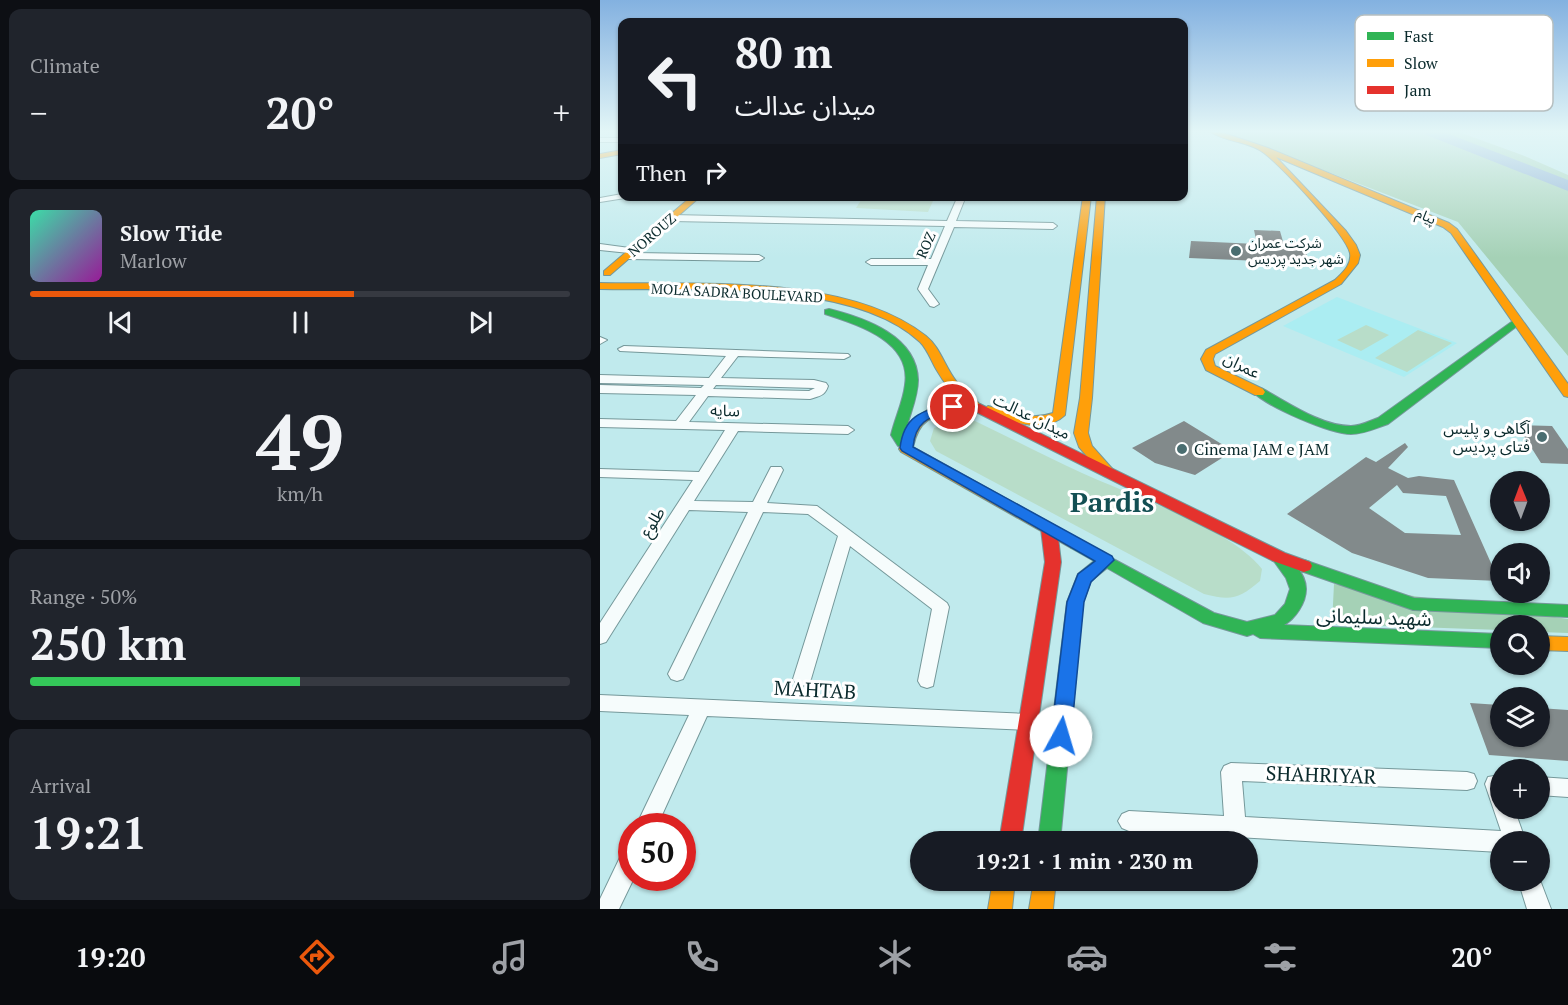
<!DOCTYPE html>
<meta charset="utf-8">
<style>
:root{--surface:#171b24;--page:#20242c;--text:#f1f3f6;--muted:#9ea1a6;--line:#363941;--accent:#ea580c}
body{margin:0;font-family:"PT Serif","Noto Sans Arabic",serif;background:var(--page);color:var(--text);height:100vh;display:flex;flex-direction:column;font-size:22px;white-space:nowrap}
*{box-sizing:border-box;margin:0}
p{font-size:20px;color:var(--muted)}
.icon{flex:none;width:33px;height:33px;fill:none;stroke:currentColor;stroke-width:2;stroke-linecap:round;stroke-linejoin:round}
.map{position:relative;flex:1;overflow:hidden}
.drawer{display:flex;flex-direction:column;gap:9px;padding:9px;background:#0d0f14;width:600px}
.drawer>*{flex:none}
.top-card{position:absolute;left:18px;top:18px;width:570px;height:183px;border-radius:12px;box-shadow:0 2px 4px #0004;background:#171b24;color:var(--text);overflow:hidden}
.needle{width:39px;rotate:359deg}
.fabs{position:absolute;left:890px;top:471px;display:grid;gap:12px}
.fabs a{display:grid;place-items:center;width:60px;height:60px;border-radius:50%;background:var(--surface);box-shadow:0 2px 4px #0004;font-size:30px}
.speed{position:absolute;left:18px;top:813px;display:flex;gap:12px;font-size:30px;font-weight:700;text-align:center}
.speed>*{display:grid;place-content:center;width:78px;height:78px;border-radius:50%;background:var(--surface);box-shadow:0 2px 4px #0004;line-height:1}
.speed .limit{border:9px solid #d22;background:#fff;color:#111}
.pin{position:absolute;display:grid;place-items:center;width:51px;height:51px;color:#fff;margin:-26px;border:3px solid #fff;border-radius:50%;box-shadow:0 2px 6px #0007}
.me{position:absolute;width:66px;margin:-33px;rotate:6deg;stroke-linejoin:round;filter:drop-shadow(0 0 4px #0008)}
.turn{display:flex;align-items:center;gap:21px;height:126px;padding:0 18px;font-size:27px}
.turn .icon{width:78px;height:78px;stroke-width:2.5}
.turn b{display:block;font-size:42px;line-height:51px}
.then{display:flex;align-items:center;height:57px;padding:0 18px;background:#0003;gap:12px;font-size:22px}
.big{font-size:45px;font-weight:800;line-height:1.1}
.drawer .card{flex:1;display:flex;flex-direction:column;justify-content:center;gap:9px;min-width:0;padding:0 21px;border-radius:12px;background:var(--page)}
.drawer .dial{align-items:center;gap:0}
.dial b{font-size:78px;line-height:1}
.song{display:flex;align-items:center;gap:18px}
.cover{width:72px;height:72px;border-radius:9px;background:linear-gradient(135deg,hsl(160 70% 55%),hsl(300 70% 35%))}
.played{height:6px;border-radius:3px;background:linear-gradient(90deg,var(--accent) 60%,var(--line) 60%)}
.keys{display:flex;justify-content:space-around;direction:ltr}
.heat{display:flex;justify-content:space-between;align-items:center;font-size:33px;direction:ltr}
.charge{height:9px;border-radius:4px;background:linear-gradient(90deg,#34c759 50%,var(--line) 0)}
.trip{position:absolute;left:310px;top:831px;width:348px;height:60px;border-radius:30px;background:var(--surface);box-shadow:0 2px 4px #0004;font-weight:800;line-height:60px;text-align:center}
.tabs{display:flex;height:96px;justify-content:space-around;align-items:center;background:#090b0e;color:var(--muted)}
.tabs .icon{width:42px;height:42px}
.tabs .current{color:var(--accent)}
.tabs b{font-size:27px;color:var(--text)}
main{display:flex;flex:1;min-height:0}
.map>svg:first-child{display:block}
</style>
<main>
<section class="drawer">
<div class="card"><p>Climate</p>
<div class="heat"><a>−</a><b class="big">20°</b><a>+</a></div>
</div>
<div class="card">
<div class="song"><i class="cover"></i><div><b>Slow Tide</b><p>Marlow</p></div></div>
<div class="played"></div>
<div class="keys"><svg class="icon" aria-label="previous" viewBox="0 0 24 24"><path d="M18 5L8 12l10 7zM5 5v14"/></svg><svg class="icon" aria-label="pause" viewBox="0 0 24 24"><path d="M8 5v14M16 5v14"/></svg><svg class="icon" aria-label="next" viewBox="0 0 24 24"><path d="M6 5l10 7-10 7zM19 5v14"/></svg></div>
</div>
<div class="card dial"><b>49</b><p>km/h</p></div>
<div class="card"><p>Range · 50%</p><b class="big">250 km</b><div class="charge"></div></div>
<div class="card"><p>Arrival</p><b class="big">19:21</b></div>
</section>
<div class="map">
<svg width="968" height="909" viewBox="0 0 968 909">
<rect width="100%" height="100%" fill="#c0eaed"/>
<path fill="#abedf2" d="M737,297l120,46 -53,34 -121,-51z"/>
<path fill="#b8ddc9" d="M261,200l72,1 -5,11 -72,-4z
M766,325l23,10 -28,16 -24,-11z
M818,330l34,13 -45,29 -32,-14z
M360,419l15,2c36,17 71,36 107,52 50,23 147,54 180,96l-2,12c-21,18 -29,20 -56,13l-268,-143 -6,-10 4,-13z"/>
<path fill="#a5d1b6" d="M622,131h234l66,24 46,20v181l-110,-134z
M734,584l234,35v14l-29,-1v-6h-39v4l-168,-6z"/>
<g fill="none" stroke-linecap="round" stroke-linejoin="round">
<path fill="#8bacd3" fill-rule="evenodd" d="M822,131h19l127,49v11l-144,-57z"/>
</g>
<path fill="#828a8b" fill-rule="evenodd" d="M654,230l26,1 4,14h20l5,18 -120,-5 2,-17 66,3z
M584,421l49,30 -38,24 -40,-12 -23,-15z
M917,425l35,1 16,23v15l-27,-1z
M805,443l3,4 -20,21 20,10 11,-2 35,4 45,101 -71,-3 -76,-25 -65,-39 79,-57 10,5zM797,485l6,8 43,3 15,39 -56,-2 -36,-25z
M870,703l30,2v31h39v-28l29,2v51l-79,-6z"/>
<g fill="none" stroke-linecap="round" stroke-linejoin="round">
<g stroke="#75989a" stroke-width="2">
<path id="street" d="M0,138h22v4h-22z
M22,194l3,4 -25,4v-4z
M358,196h8l-10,25 97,2 4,3 -4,3 -99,-2 -26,62 11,15 -5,3 -4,-1 -12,-17 10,-24h-57l-5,-3 5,-3h60l14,-33 -273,-5 -4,-3 4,-3 275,6z
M0,244l37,5 2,2 -3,2 123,2 5,3 -5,3 -131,-2 -5,-3 6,-3 -29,-3z
M0,337l7,3 -7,4z
M24,346l224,8 2,2 -6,3 -106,-3 -17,22 93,2 12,3 2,3c-3,10 -9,10 -18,13l-102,-3 -19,26 159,4 6,4 -6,4 -110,-3 -44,70 59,1 18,-35h10l2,3 -16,33 50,3 130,97 2,4 -16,79 -6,2 -6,-2 -3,-5 14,-72 -82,-63 -39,133 -3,5 -6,2 -6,-2 -3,-5 45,-143 -30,-22 -45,-2 -80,167 -6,2 -6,-2 -3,-5 80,-162 -59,-2 -83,132 -6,2v-21l93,-143 -93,-3v-8l99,3 26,-42 -125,-3v-8l76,2 20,-26 -96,-2v-8l101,3 3,-3 -104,-2v-8l109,3 17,-22 -106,-5 -2,-2zM116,385l98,3h1l-6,3 -96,-2z
M0,695l427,19 7,2 3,6 -3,6 -7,2 -320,-14 -50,110h-21l53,-111 -89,-4z
M631,763l236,9 7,2 3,7 -3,7 -7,2 -225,-9 3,36 256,14 -16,-47 3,-7 12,-2v33h14l12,34h-26v10l-371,-21 -7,-3 -4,-7 4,-7 7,-3 95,5 -3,-44 3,-6z
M939,777l29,2v18l-29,-2z
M32,846v32h2l-15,31h-19v-10l24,-50z
M939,877l1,3 11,29h-24l-9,-29h21z"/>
</g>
<g stroke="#75989a" stroke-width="2">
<path id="fast" d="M229,309c36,9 88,27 89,71 0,19 -10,37 -13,55l5,8 -2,3h-10l-7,-11c4,-17 12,-33 14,-50 7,-44 -47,-60 -80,-71v-4z
M917,318l4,1v4l-133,101c-12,4 -24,10 -37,10 -21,0 -83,-27 -98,-42l6,-4 4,1c26,14 58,37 88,37 9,0 19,-5 27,-8z
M476,539l138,74 33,9 28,-7 10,-11 5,-15 -4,-11 -15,-21 2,-4c15,-4 33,22 33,36 0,14 -11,30 -22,36l216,9v14l-240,-10 -7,-4 -6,2 -44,-13 -96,-55 -16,13 -8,21 -23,240h-22l29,-240 11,-28 16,-13 -23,-13 -3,-4 3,-4z
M704,560l110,38 154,7v12l-155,-7 -115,-40 -2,-4 2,-4z"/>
</g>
<g stroke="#75989a" stroke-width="2">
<path id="slow" d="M609,131h9l50,17 181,75 8,6 111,155v13l-4,-1 -113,-163 -8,-6 -167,-70 70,74 10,14 4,10 -2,8 -17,21 -126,70 -2,5 2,7 48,23 2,3 -2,3h-8l-49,-25 -5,-11 5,-9 129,-70c7,-7 17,-15 15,-27 -4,-19 -69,-87 -86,-100 -15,-12 -40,-11 -55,-22z
M22,150v4l-22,4v-4z
M92,196h9l-91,79h-6v-4z
M483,196h8l-26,219c-20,20 -59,5 -81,-2l-2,-3 6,-4c22,6 42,15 65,7z
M497,196h8l-13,202 -4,35 4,13 24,27 -7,4 -5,-1 -25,-29 -5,-14 6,-35z
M0,283c97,2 246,-10 326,53 14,11 19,31 30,45 8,10 19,17 26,26l-6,4 -10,-6 1,2 -2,3c-28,6 -45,4 -52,37l168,93 3,4 -3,4h-10l-170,-96 -2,-3c7,-30 34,-51 66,-45 -12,-10 -21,-21 -29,-35 -5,-9 -9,-20 -16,-27 -69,-64 -231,-51 -320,-53z
M939,636l29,1v14l-29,-1z
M393,880h22l-3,29h-24z
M434,880h22l-3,29h-24z"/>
</g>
<g stroke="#75989a" stroke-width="2">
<path id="jam" d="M361,403l19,1 305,149 25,9 2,4 -2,4 -6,2 -31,-11 -299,-150 -17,-1 -2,-3 2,-3z
M449,524l5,1 3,4 4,33 -40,280h-22l46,-280 -4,-33 3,-4z"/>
</g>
<use href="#street" fill="#f6fcfc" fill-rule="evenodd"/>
<use href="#fast" fill="#30b455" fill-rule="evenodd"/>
<use href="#slow" fill="#ff9f0a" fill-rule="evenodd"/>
<use href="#jam" fill="#e5322d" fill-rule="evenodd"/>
</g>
<linearGradient id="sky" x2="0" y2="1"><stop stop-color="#83b1e0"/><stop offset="0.51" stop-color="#e3f6f7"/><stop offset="1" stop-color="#e3f6f7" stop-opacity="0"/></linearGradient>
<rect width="968" height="258" fill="url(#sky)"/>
<path fill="#1a73e8" stroke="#114b97" stroke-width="1.5" d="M353,403l4,1 2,3 -2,2c-24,8 -41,8 -44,38l199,109 2,4 -23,22 -7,20 -13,134 -3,6 -7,2 -7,-2 -3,-6 16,-134 11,-28 17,-13 -193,-110 -2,-3c4,-34 23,-37 53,-45z"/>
<g fill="#4a6d70" stroke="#fff" stroke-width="2">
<circle cx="636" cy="251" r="6"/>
<circle cx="942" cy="437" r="6"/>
<circle cx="582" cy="449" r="6"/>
</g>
<g text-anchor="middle" stroke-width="6" stroke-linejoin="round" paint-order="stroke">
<g font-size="14" fill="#0a2a2c" stroke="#fff">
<text transform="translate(826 216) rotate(24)" y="5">پیام</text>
<text transform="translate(52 235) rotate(-41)" y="5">NOROUZ</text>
<text transform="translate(326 245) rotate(-66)" y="5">ROZ</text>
<text transform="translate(137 293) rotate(3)" y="5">MOLA SADRA BOULEVARD</text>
</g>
<g font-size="14" fill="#0a2a2c" stroke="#fff" text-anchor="start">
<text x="648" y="248">شرکت عمران<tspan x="648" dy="16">شهر جدید پردیس</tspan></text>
</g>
<g font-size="16" fill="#0a2a2c" stroke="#fff">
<text transform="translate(642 365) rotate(27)" y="6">عمران</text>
<text transform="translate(125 410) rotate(2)" y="6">سایه</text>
<text transform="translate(432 416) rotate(26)" y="6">میدان عدالت</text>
<text transform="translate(52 522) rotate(-58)" y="6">طلوع</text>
</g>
<g font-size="16" fill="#0a2a2c" stroke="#fff" text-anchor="end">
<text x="930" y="434">آگاهی و پلیس<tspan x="930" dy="18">فتای پردیس</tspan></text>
<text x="594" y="455" text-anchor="start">Cinema JAM e JAM</text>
</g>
<g font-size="20" fill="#0a2a2c" stroke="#fff">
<text transform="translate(774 617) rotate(2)" y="7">شهید سلیمانی</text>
<text transform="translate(215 690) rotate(3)" y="7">MAHTAB</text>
<text transform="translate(721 775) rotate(2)" y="7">SHAHRIYAR</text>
</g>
<g font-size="28" font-weight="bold" fill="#134f53" stroke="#fff">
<text x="512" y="512">Pardis</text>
</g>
</g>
<rect x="755" y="15" width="198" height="96" rx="9" fill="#fff" stroke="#b6bfc0" stroke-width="1.5"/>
<rect x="767" y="32" width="27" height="8" fill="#30b455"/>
<rect x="767" y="59" width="27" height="8" fill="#ff9f0a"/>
<rect x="767" y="86" width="27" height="8" fill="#e5322d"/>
<g font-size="16" fill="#0a2a2c">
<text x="804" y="42">Fast</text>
<text x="804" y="69">Slow</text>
<text x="804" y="96">Jam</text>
</g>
</svg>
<div class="fabs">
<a><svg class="needle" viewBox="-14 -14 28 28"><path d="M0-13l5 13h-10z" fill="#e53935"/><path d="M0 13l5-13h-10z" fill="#9ea1a6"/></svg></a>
<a><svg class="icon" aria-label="sound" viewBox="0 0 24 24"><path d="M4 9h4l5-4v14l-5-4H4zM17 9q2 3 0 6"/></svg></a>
<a><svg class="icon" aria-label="search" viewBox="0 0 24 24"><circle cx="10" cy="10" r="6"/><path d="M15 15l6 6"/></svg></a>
<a><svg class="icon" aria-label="layers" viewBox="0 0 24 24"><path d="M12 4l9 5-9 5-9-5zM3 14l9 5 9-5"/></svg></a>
<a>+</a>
<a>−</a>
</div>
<div class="speed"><div class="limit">50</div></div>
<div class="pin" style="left:353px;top:407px;background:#d93025"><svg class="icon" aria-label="arrive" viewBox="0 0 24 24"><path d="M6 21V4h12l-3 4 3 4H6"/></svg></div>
<svg class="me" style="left:461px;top:736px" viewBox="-20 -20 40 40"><circle r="19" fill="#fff"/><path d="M0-13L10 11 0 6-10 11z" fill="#1a73e8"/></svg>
<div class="trip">19:21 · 1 min · 230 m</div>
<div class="top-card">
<div class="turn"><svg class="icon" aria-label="left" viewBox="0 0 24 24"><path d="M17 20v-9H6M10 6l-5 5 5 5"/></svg><div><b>80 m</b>میدان عدالت</div></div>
<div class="then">Then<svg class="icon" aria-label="right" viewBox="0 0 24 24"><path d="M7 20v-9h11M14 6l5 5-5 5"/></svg></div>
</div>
</div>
</main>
<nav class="tabs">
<b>19:20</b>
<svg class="icon current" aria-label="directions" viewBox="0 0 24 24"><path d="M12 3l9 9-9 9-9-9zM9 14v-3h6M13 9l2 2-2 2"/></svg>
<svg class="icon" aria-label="music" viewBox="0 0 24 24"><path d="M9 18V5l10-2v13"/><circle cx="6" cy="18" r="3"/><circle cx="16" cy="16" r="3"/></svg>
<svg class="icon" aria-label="phone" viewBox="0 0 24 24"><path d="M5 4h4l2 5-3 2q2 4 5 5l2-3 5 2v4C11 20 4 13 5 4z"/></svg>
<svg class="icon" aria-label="climate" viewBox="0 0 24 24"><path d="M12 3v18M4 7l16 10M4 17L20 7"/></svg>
<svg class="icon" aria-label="car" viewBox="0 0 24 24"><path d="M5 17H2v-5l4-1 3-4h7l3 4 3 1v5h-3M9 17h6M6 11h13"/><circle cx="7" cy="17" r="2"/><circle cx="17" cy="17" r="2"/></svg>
<svg class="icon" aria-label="filters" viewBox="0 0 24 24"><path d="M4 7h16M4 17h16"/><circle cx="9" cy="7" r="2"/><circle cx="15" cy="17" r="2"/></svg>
<b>20°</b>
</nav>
